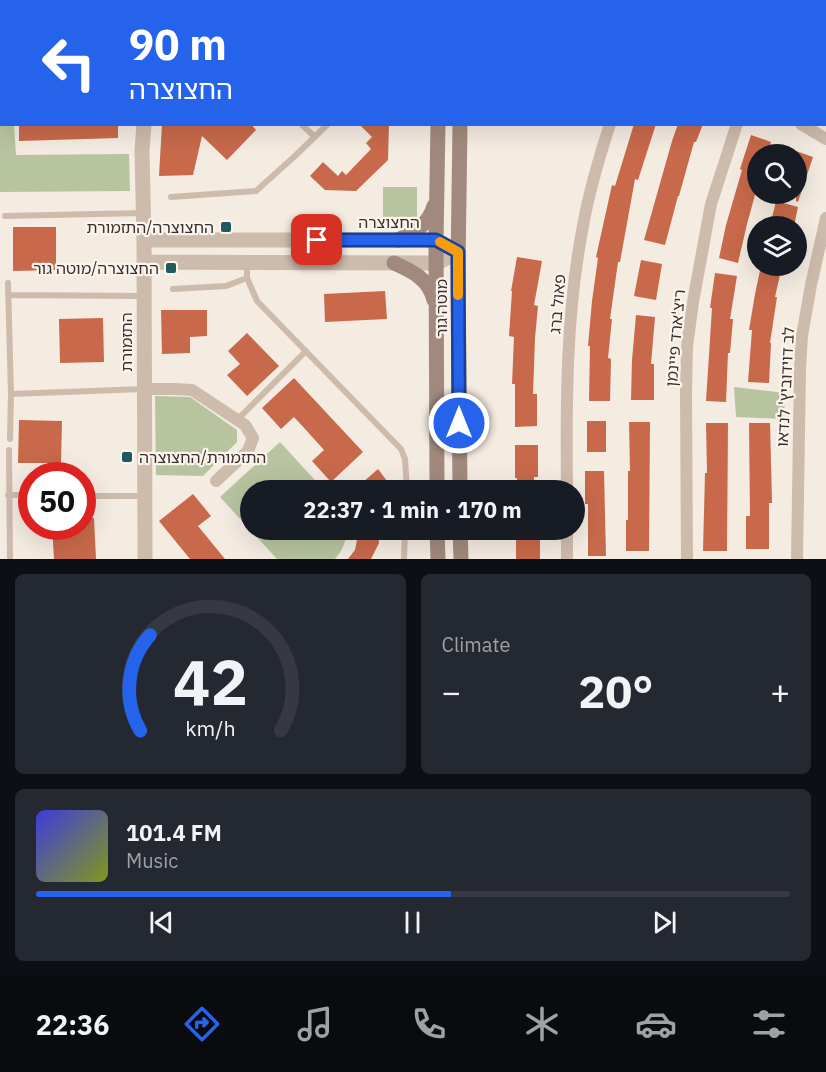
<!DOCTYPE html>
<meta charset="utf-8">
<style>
:root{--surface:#171b24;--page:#242831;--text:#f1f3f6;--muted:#9ea1a6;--line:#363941;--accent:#2563eb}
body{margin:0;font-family:"IBM Plex Sans","Noto Sans Hebrew",sans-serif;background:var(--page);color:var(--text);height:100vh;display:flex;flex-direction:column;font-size:22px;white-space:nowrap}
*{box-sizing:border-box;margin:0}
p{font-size:20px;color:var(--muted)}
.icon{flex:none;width:33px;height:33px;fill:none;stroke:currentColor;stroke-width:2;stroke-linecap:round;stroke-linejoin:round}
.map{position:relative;height:559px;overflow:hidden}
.sheet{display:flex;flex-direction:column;gap:15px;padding:15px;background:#0d0f14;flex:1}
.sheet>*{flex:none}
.banner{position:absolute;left:0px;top:0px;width:826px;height:126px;box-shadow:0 6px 24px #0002;background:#2563eb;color:#fff;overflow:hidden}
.controls{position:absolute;left:747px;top:144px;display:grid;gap:12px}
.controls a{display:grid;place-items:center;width:60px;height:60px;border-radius:50%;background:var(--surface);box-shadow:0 6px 24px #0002;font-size:30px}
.speed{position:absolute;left:18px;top:462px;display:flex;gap:12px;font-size:30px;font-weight:700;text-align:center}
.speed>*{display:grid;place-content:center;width:78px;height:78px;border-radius:50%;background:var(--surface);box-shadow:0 6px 24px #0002;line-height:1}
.speed .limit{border:9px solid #d22;background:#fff;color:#111}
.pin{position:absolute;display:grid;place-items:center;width:51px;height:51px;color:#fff;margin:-26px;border-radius:12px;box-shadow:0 3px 9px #0006}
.me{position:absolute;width:66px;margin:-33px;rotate:0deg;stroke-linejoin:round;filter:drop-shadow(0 0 4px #0008)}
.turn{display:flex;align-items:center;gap:21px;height:126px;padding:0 30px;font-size:27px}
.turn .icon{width:78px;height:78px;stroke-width:2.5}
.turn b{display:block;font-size:42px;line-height:51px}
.big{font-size:45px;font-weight:700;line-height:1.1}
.sheet .tile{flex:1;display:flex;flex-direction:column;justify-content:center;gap:9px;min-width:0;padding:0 21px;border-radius:9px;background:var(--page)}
.sheet .dial{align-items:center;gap:0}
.dial svg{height:156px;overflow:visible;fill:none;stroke:var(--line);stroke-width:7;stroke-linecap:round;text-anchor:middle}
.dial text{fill:var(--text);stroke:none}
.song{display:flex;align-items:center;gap:18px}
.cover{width:72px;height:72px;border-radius:9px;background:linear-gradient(135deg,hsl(240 70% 55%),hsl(70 70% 35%))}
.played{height:6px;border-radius:3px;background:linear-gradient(90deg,var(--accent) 55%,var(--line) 55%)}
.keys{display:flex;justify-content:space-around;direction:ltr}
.heat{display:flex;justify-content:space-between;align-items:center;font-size:33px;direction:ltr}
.sheet .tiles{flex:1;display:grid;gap:15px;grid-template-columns:1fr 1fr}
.tile:last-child{grid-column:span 2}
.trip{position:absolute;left:240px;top:480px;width:345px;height:60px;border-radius:30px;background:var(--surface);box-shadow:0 6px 24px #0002;font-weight:700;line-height:60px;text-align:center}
.tabs{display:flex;height:96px;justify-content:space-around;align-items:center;background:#090b0e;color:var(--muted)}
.tabs .icon{width:42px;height:42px}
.tabs .active{color:var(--accent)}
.tabs b{font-size:27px;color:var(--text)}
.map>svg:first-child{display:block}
</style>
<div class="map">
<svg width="826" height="559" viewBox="0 0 826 559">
<rect width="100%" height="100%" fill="#f4ebe1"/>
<path fill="#b8c4a0" d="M0,12l2,1v111l12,1 2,30 113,-1 1,37 -130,1z
M383,187h34v30h-34z
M734,387l51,6 -1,26 -48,-2z
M155,396l35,1 47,33v12l-34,34 -47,-1z
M280,442l44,48h-74v40h97c-1,11 -4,20 -12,29h-58l-57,-62z"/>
<path fill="#c8694b" d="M19,124h99v14l-99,3z
M162,124h89l5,6 -29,30 -25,-24 -9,39 -34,1z
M359,124h30l-1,36 -32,31 -31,-1 -15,-14 13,-14 15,14 4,-5 4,4 25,-26 -5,-6 6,-6z
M634,124h22l-18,56 -3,-1 -15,83h-2l-8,57h2l-4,39 3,1 -1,42h-21l1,-55h-2l4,-45 6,-43 -2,-1 16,-72 3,1z
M678,124h25l-7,18h-2l-15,54h-1l-13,49 -21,-5 28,-99z
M751,135l20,7 -4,12h-9v30l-11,40 -9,39 -19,-5 7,-33 16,-55 -2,-1z
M796,151l17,6 -15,45 -2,-1z
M776,201l22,6 -4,19h-24z
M13,227h43v43l-43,1z
M517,257l25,4 -8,44 4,1 -3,32 -2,56h4v32l-22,1v-43h-3l2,-47 -5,-1 3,-45h-1z
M641,260l21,4 -6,36 -22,-4z
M761,266h21l-7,31h2l-7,46h1l-2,40 -21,-1 4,-52h-3l6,-36z
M715,273l22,3 -7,43h3l-3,34h-2l-2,49 -20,-1 6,-93h-2z
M385,291l2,28 -62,3 -1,-28z
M161,310h46v26l-17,1v16l-28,1z
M636,315l19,2 -4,47h3v36h-23l1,-40z
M103,318l1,44 -44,1 -1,-44z
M247,333l32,33 -32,30 -20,-21 13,-11 -12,-13z
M294,378l69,74 -32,30 -19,-21 12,-11 -18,-20 -12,-13 -13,12 -19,-21z
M19,420l43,1 -1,42h-43z
M587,421h19v31h-19z
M629,422h21l-1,129h-23v-31h2v-49h2z
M706,423h22l-1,128h-24l2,-78h2z
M749,423h21l2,80h-3v46h-23v-33h4z
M515,445h23v32h-4v13h-17v-12h-2z
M378,469l12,16 -5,5h-31z
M585,471h19l2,85h-18v-52h-3z
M193,494l18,22 -13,10 27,33h-35l-31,-38z
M94,518l2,41h-42l-2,-33h30v-7z
M359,530h19l1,13 -8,16h-23l7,-9z
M516,530h24v29h-24z"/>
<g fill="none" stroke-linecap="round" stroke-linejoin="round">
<path stroke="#cdbbac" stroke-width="6" d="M17,0l1,2
M344,0l2,2
M407,2v-2
M301,124l14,13
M171,197l85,-6 40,-36 32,-31
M5,216l138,-3
M247,263v15l10,23 144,148 4,10 2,31
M8,283l3,111 -1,45
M173,289l53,-3 21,-8
M8,295l134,1
M11,394l133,-5
M237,420l69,-69
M9,450l1,109
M8,495h24
M82,496h63
M404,559l1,-29"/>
<path stroke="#cdbbac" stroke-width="12" d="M822,0l2,2
M239,2v-2
M305,2l2,-2
M663,2l1,-2
M801,124l25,15
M144,389h31l17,1 53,35 8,13 -5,13 -32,30
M567,490c-1,-88 -1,-177 16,-264 6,-35 16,-68 27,-102
M567,530v29
M687,559l-1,-166 1,-46 6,-45 18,-98 26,-80
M797,559l3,-191 2,-32 9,-51 15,-67"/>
<path stroke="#cdbbac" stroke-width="15" d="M138,0l1,2
M144,124l-2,27 2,89 1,319
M144,240h292l22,12
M144,262l293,1 21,-11"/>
<path stroke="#a18a7d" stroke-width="15" d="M438,2v-2
M462,2v-2
M398,240c17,-9 30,-14 36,-34
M394,263c18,8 35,16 40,37
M437,490l-1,-249 2,-117
M460,490l-2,-223 2,-143
M437,530l1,29
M460,530l1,29"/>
</g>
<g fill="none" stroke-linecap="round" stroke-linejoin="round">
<g stroke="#184099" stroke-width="15">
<path id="route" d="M317,240h119l22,12 1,171"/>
</g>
<use href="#route" stroke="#2563eb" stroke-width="10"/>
<path stroke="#f59e0b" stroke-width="10" d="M440,242l18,10v43"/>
</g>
<g fill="#1f5a5e" stroke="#fbf5ee" stroke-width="2">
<rect x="220" y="221" width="12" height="12" rx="3"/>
<rect x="165" y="262" width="12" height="12" rx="3"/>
<rect x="121" y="451" width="12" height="12" rx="3"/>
</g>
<g text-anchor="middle" stroke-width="4.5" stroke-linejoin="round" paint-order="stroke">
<g font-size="16" fill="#3b302b" stroke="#fbf5ee">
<text x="389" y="228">החצוצרה</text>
<text transform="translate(557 304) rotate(-85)" y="6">פאול ברג</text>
<text transform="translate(441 308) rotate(-90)" y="6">מוטה גור</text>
<text transform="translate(675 338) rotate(-85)" y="6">ריצ'ארד פיינמן</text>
<text transform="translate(126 342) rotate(-90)" y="6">התזמורת</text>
<text transform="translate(785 387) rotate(-87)" y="6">לב דוידוביץ' לנדאו</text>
</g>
<g font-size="16" fill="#3b302b" stroke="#fbf5ee" text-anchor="end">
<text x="214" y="233">החצוצרה/התזמורת</text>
<text x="159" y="274">החצוצרה/מוטה גור</text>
<text x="139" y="463" text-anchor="start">התזמורת/החצוצרה</text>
</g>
</g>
</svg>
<div class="controls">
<a><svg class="icon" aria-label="search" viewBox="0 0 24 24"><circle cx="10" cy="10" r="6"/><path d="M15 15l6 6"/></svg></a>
<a><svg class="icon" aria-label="layers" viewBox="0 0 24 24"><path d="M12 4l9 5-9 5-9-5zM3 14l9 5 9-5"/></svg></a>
</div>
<div class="speed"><div class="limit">50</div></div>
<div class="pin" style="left:317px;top:240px;background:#d93025"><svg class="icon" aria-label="arrive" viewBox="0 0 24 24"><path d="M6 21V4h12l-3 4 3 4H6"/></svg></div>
<svg class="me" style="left:459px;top:423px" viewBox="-20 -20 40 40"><circle r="17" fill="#2563eb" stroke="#fff" stroke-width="3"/><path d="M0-11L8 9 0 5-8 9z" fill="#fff"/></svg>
<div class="trip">22:37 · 1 min · 170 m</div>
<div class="banner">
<div class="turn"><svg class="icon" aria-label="left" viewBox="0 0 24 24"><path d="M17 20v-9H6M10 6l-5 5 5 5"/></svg><div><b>90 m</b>החצוצרה</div></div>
</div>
</div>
<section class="sheet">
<div class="tiles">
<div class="tile dial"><svg viewBox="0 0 100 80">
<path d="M14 69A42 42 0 1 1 86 69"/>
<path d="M14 69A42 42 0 0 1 19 20" stroke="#2563eb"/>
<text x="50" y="56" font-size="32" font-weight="700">42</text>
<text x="50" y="72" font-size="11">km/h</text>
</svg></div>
<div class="tile"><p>Climate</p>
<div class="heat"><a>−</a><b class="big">20°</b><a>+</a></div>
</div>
<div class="tile">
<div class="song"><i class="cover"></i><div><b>101.4 FM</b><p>Music</p></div></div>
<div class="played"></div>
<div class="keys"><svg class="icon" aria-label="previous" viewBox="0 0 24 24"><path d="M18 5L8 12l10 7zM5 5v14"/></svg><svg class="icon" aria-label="pause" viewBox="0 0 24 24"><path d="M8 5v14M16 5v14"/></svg><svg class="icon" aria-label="next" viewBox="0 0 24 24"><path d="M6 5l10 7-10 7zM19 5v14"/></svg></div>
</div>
</div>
</section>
<nav class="tabs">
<b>22:36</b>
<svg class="icon active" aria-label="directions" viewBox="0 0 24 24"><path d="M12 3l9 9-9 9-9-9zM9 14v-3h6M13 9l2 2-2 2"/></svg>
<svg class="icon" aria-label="music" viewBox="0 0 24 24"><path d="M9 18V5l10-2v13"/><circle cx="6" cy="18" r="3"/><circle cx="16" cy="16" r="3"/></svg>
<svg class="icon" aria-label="phone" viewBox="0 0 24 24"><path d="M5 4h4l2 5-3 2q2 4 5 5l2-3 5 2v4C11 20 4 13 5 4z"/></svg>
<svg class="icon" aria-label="climate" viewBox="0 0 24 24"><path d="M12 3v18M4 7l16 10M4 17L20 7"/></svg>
<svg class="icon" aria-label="car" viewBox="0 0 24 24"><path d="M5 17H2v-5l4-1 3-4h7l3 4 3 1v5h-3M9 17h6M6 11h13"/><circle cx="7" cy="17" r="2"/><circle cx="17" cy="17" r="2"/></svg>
<svg class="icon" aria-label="filters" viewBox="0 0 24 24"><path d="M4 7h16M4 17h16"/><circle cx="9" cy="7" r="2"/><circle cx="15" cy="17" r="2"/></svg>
</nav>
